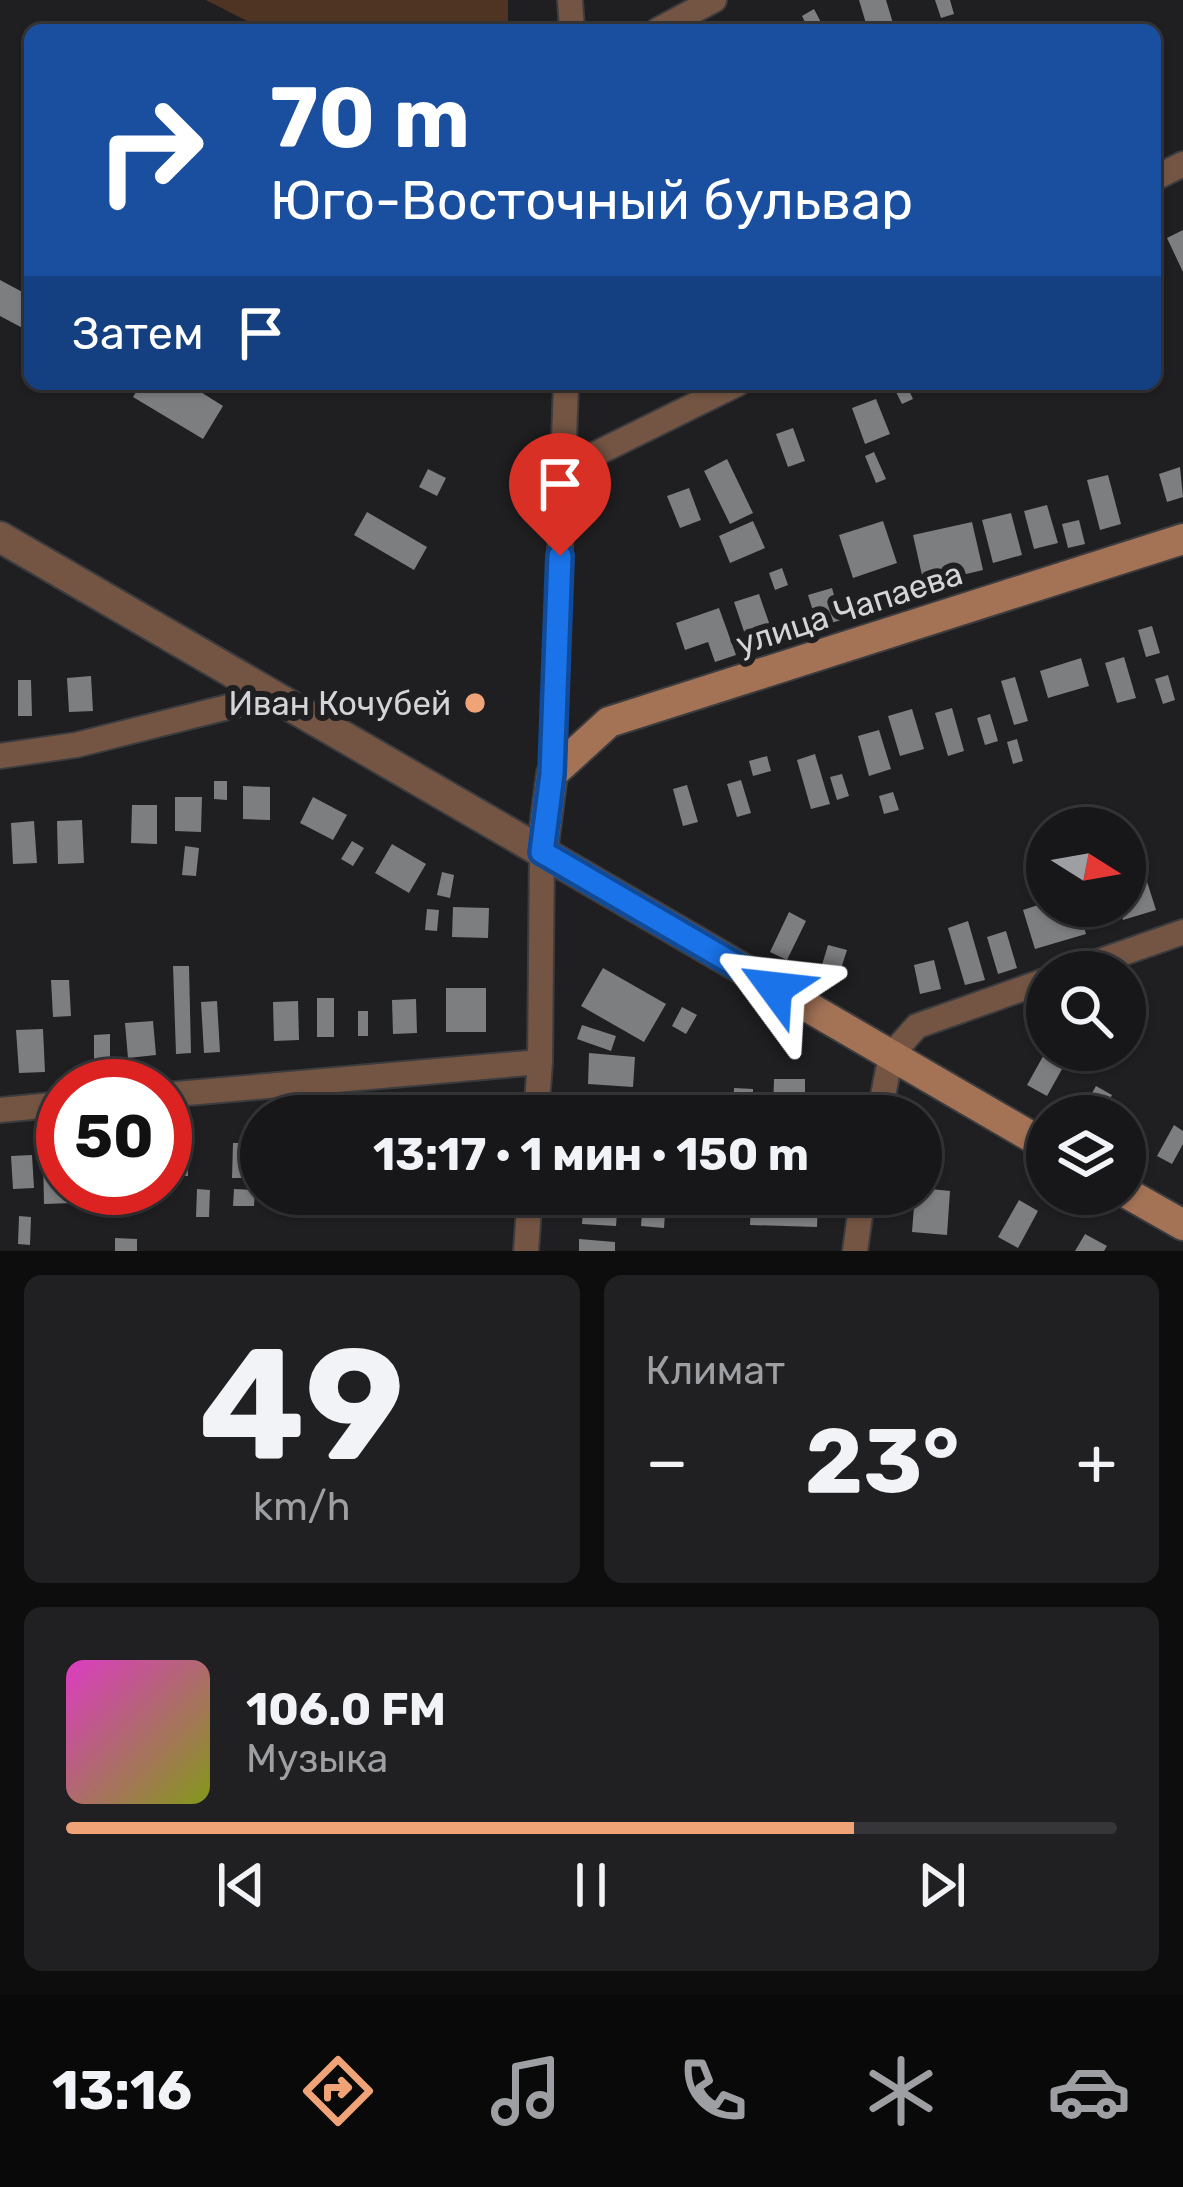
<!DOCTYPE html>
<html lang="ru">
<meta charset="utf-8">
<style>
:root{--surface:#17171a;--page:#202023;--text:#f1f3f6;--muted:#9e9fa2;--line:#363639;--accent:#efa377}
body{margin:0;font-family:Rubik,sans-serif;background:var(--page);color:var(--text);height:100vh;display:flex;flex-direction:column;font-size:45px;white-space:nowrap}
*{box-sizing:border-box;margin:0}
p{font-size:39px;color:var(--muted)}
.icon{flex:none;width:66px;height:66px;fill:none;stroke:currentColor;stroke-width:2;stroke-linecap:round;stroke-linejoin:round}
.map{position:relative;height:1251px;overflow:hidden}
.side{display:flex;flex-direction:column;gap:24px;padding:24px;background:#0d0d0e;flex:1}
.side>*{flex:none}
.banner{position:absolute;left:24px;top:24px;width:1137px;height:366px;border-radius:18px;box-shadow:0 3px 9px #0004,0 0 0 3px var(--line);background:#1a4fa0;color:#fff;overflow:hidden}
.needle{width:78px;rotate:101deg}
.fabs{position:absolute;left:1026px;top:807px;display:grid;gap:24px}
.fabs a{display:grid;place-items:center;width:120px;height:120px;border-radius:50%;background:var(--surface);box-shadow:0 3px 9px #0004,0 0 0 3px var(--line);font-size:60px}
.speed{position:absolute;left:36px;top:1059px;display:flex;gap:24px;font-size:60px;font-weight:700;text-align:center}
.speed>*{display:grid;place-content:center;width:156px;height:156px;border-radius:50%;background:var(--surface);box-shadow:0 3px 9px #0004,0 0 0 3px var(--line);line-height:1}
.speed .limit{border:18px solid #d22;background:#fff;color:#111}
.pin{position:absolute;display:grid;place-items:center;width:102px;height:102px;color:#fff;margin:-123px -51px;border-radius:50% 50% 50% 0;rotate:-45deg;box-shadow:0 0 12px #0007}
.pin .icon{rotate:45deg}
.me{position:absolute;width:132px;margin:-66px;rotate:300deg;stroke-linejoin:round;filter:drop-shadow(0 0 9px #0008)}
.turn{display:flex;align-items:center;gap:42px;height:252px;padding:0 48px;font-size:54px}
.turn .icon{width:156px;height:156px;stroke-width:2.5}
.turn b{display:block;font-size:84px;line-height:102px}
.then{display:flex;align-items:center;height:114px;padding:0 48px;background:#0003;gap:24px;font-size:45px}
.big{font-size:90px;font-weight:700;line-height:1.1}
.side .card{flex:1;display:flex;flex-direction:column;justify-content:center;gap:18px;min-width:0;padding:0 42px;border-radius:18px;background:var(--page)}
.side .dial{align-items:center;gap:0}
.dial b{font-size:156px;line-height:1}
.song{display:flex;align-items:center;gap:36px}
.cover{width:144px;height:144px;border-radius:18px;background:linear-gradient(135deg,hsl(310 70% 55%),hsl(70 70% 35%))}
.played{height:12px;border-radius:6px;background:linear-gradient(90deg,var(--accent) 75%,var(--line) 75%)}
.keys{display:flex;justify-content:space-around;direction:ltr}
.heat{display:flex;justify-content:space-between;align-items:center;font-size:66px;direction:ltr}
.side .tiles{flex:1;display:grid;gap:24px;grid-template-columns:1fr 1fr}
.card:last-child{grid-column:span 2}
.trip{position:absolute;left:240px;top:1095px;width:702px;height:120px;border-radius:60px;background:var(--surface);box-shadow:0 3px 9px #0004,0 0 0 3px var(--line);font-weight:700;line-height:120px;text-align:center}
.dock{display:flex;height:192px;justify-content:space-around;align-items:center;background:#09090a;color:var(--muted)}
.dock .icon{width:84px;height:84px}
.dock .on{color:var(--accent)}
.dock b{font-size:54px;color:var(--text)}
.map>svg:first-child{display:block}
</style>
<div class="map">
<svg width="1183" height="1251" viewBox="0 0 1183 1251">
<rect width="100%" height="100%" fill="#1f1f22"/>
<path fill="#503423" d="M206,0h302v30h-244z"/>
<path fill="#7d7e80" d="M859,0h27l9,30h-27z
M935,0h15l4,14 -13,4z
M814,9l11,21h-16l-7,-14z
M1183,230v42l-16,-34z
M0,280l30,16v36l-30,-16z
M141,384h47l35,22 -20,33 -70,-42z
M892,384h14l7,15 -11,5z
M876,399l14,35 -25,10 -13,-36z
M793,428l12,33 -17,6 -12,-33z
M874,452l12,27 -10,4 -11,-27z
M727,459l26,54 -23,11 -26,-53z
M1180,467l3,30 -16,5 -8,-28z
M428,469l18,9 -9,18 -18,-9z
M1108,475l13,49 -21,6 -13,-50z
M689,488l12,32 -21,8 -13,-32z
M1047,505l11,38 -24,6 -10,-38z
M367,512l60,35 -13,23 -60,-35z
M1011,513l11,42 -29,8 -11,-43z
M1079,520l6,24 -17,4 -6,-24z
M753,521l12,27 -35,15 -11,-27z
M883,521l14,42 -44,15 -14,-43z
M972,522l11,48 -59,14 -11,-49z
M782,568l6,17 -13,5 -6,-17z
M832,588l9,32 -23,7 -10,-32z
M759,594l16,46 -25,9 -16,-47z
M719,608l17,47 -21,7 -7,-20 -23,8 -9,-27z
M1152,626l8,27 -14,4 -8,-27z
M1124,657l12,41 -19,5 -12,-40z
M1081,658l8,28 -41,12 -8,-27z
M1168,675l7,25 -12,4 -8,-25z
M91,676l2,35 -24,1 -2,-34z
M1015,677l13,44 -14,4 -13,-44z
M18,680h13l1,36h-14z
M952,708l12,43 -16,5 -13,-43z
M912,709l12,40 -24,7 -12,-40z
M990,714l8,27 -13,4 -8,-27z
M879,730l12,39 -22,7 -11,-40z
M1017,739l6,22 -10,3 -6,-22z
M815,754l15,50 -19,5 -14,-49z
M767,756l4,15 -18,5 -4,-15z
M842,774l7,22 -12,4 -7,-23z
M741,780l10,33 -14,4 -10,-33z
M214,781h13v19l-13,-1z
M687,785l11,37 -15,4 -10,-37z
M243,786l27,1v33l-27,-1z
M893,792l6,18 -15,4 -5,-18z
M175,797h27l-1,35 -26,-1z
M313,797l34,18 -14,25 -33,-17z
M132,805h25v39l-26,-1z
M82,820l2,43 -26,1 -1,-43z
M34,821l3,42 -24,1 -2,-41z
M352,841l12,7 -11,18 -12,-7z
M392,844l34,20 -17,29 -34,-20z
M185,846l14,2 -3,28 -14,-1z
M1143,869l13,41 -33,10 -4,-14h6v-31z
M442,872l12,3 -4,23 -13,-3z
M1047,902v4h31l8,28 -51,15 -12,-39z
M453,907l36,1 -1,30 -36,-1z
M427,909l12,1 -2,21 -12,-1z
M789,912l17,9 -19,39 -17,-8z
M968,921l17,59 -20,5 -17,-57z
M1006,931l11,37 -19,6 -11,-37z
M828,945l19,5 -10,31 -18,-6z
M934,960l7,29 -21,5 -6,-29z
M173,966h16l2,87 -15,1z
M603,968l63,36 -22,38 -63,-36z
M51,980h18l2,36 -18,1z
M446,988h40v44h-40z
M317,998h17v39h-17z
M416,999l1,34 -24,1 -1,-34z
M217,1001l3,51 -16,1 -3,-51z
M298,1001l1,39 -25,1 -1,-39z
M682,1007l15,8 -11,19 -14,-8z
M358,1011h10v25h-10z
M153,1021l3,34 -28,3 -3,-35z
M582,1025l34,11 -5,15 -34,-12z
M43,1029l2,43 -26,1 -3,-43z
M110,1034v28l-16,1v-28z
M1046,1051l20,11 -19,34 -20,-11z
M589,1053l46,4 -2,30 -45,-3z
M774,1079h31v33h-32z
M1096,1086l16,9 -11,21h-18l-3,-2z
M734,1088l19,1v27h-20z
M588,1101l35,2 -1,13 -35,-2z
M1174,1125l9,6v13l-11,20 -15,-8z
M187,1139l1,37h-23v-36z
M233,1143h22v35h-23z
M32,1155l2,33 -21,1 -2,-33z
M63,1155v33h10v15l-29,1 -1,-48z
M921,1188l29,3 -3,44 -35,-3 3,-38h6z
M197,1189l13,1 -1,27h-13z
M234,1189l21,1 -1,16h-21z
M652,1194h40v8l-40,-2z
M584,1196l34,3 -2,27 -34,-2z
M751,1200l67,2 -1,25 -67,-2z
M1019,1200l19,11 -20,37 -20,-11z
M642,1213l23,1 -1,14 -23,-2z
M19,1216l12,1 -1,28 -12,-1z
M1085,1234l22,12 -3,5h-29z
M115,1238l22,1v12h-22z
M579,1239l36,3v9h-36z"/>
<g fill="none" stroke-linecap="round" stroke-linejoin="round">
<g stroke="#3c3c3f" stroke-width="28">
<path id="minor" d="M570,0l2,30
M658,30l56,-30
M1155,178l28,-14
M563,470l174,-86
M0,756l76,-11 196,-49
M552,774l14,-390
M1069,972l114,-40
M165,1095l375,-33
M0,1110l63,-6
M536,1116l4,-54 2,-210
M879,1116l12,-61 26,-29 130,-46
M526,1251l4,-57
M855,1251l8,-57"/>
</g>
<g stroke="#3c3c3f" stroke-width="34">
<path id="tertiary" d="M0,537l542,315"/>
</g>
<g stroke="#3c3c3f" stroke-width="34">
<path id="secondary" d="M1047,1146l-505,-294 10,-78 57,-52 574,-183
M1125,1192l58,33"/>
</g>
<use href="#minor" stroke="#745543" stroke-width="24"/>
<use href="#tertiary" stroke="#745543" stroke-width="30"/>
<use href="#secondary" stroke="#a47356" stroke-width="30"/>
</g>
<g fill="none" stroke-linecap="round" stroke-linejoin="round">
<g stroke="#114b97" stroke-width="30">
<path id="route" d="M560,556l-8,218 -10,78 233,136"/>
</g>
<use href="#route" stroke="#1a73e8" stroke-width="21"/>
</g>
<circle fill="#efa377" stroke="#1f1f22" stroke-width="4.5" cx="475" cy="703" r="12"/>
<g text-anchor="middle" stroke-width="12" stroke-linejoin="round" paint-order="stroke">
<g font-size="33" fill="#d4d4d6" stroke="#1f1f22">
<text transform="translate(849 608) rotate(-18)" y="12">улица Чапаева</text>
</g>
<g font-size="33" fill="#d4d4d6" stroke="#1f1f22" text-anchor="end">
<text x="451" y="715">Иван Кочубей</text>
</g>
</g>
</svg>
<div class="fabs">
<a><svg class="needle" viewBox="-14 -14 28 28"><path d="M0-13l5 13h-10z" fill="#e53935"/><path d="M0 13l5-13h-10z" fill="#9e9fa2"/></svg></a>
<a><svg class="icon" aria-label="search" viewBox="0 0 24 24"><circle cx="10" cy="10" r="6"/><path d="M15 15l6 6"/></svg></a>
<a><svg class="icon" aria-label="layers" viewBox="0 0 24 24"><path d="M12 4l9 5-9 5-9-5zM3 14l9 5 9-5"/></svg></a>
</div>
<div class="speed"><div class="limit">50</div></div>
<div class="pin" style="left:560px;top:556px;background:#d93025"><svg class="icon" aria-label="arrive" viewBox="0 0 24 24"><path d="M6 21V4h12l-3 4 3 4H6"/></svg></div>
<svg class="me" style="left:775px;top:988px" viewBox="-20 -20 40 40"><path d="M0-17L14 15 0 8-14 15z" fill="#1a73e8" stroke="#fff" stroke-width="4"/></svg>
<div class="trip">13:17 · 1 мин · 150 m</div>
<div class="banner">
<div class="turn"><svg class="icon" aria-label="right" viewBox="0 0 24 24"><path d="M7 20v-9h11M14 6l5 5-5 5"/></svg><div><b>70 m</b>Юго-Восточный бульвар</div></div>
<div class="then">Затем<svg class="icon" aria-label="arrive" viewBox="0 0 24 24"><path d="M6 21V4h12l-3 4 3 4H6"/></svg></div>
</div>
</div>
<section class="side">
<div class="tiles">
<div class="card dial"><b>49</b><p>km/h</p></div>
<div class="card"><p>Климат</p>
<div class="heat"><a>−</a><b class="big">23°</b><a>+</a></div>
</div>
<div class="card">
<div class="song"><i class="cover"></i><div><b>106.0 FM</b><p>Музыка</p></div></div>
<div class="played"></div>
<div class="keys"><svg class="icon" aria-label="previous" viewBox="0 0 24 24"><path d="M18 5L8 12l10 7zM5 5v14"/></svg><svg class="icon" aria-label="pause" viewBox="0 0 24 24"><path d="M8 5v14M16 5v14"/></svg><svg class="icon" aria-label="next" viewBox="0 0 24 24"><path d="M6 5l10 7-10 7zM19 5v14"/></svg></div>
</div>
</div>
</section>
<nav class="dock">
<b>13:16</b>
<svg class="icon on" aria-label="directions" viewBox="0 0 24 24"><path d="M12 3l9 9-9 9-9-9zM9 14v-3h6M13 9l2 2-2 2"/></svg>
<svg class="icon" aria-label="music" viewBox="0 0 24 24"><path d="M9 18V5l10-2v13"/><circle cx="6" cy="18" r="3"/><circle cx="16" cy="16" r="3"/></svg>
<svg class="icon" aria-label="phone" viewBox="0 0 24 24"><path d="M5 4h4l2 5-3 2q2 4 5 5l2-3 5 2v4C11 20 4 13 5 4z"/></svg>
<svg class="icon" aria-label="climate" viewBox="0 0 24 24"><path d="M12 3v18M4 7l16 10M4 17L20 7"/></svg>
<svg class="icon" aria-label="car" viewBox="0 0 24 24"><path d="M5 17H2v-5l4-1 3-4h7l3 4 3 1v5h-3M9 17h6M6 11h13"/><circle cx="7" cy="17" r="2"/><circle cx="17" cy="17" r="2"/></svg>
</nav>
